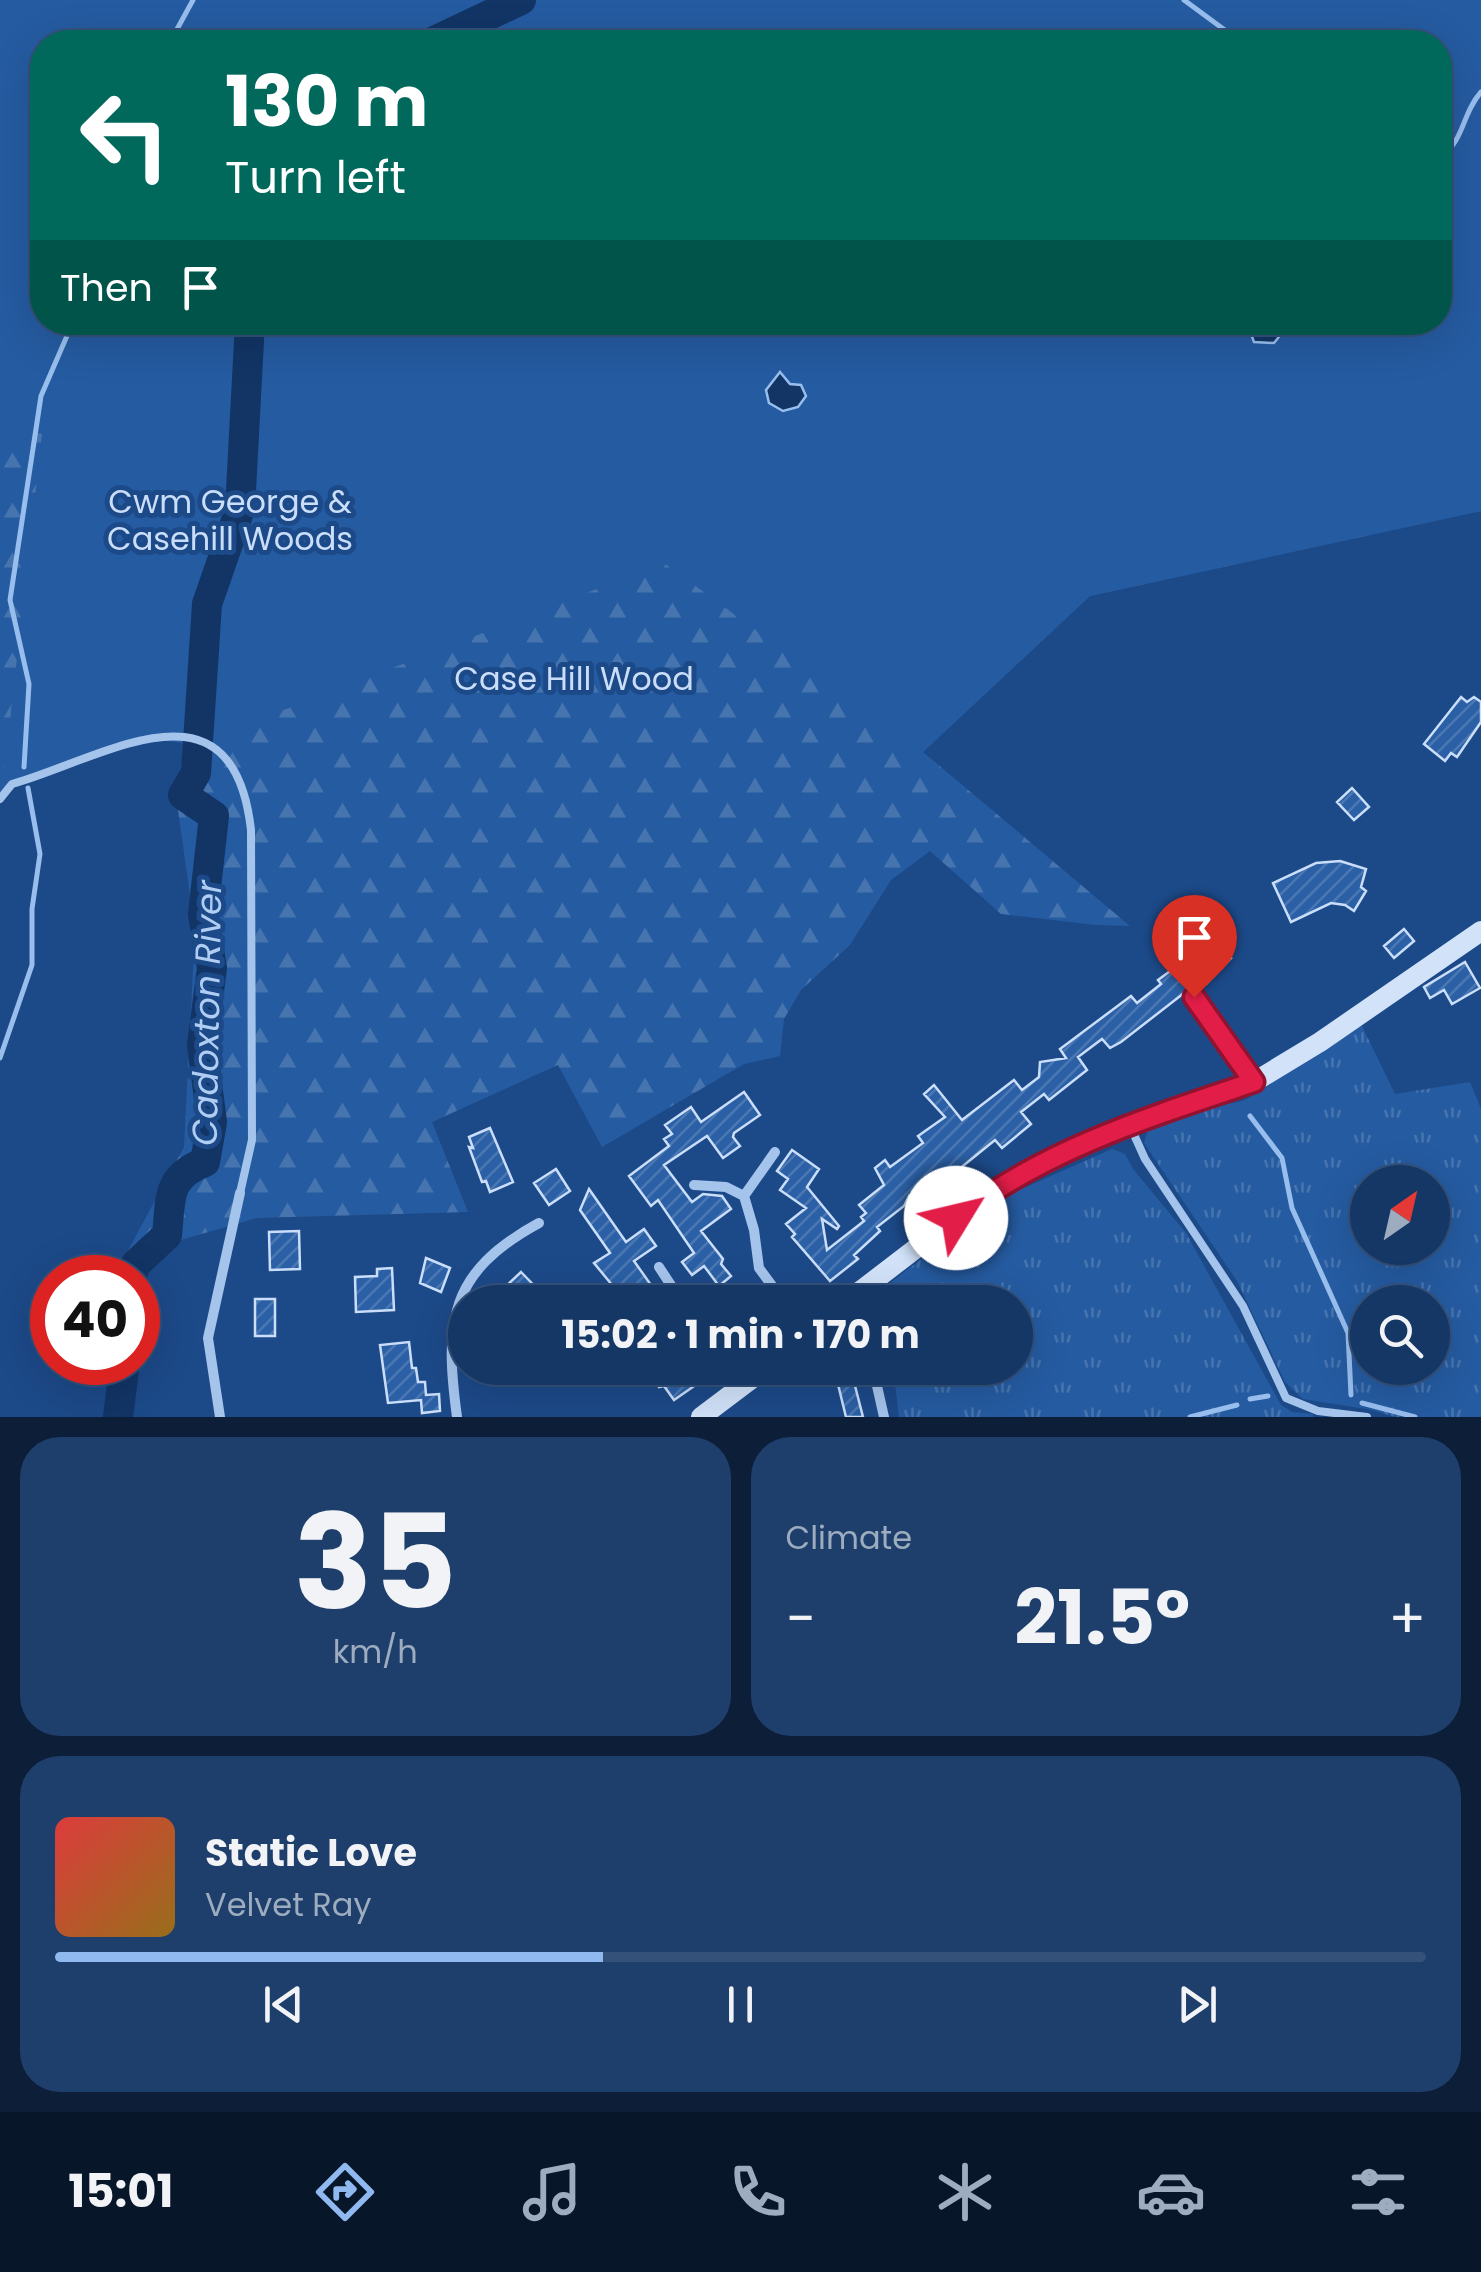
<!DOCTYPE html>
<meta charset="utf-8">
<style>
:root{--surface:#153766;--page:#1e3f6c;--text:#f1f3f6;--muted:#9dacbf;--line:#34517a;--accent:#90b9f0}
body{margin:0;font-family:Poppins,sans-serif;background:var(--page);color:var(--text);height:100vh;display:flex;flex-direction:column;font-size:38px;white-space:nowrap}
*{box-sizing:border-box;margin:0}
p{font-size:32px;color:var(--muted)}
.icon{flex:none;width:55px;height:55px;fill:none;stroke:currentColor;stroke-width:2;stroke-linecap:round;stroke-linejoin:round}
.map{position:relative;height:1417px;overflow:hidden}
.details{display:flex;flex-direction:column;gap:20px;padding:20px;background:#0c1e38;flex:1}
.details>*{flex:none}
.guide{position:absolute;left:30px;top:30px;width:1422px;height:305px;border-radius:40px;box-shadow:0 10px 40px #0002,0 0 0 2px var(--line);background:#00695c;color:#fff;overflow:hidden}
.needle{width:65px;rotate:34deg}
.controls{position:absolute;left:1350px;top:1165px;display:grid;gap:20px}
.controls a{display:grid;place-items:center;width:100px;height:100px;border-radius:50%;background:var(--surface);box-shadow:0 10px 40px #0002,0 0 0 2px var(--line);font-size:50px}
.speed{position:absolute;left:30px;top:1255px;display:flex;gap:20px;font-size:50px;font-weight:700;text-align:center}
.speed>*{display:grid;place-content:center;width:130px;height:130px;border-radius:50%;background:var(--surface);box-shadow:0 10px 40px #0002,0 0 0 2px var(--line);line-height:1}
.speed .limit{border:15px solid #d22;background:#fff;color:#111}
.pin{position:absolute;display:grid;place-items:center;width:85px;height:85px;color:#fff;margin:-102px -42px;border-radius:50% 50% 50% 0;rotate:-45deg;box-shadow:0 0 10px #0007}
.pin .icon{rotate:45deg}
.me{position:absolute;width:110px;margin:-55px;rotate:54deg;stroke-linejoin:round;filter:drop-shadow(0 0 8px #0008)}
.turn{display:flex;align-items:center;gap:35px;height:210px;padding:0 30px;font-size:45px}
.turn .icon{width:130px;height:130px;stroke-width:2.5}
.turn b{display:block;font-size:70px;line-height:85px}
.then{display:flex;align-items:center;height:95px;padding:0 30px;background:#0003;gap:20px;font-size:38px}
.big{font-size:75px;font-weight:700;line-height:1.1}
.details .widget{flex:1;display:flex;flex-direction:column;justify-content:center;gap:15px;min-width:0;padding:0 35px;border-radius:40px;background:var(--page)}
.details .dial{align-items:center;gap:0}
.dial b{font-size:130px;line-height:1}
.song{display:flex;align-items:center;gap:30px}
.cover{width:120px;height:120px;border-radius:15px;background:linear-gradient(135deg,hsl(0 70% 55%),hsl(40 70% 35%))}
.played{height:10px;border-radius:5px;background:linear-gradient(90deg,var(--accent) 40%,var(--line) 40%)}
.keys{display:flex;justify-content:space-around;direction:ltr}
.heat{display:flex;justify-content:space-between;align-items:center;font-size:55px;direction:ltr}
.details .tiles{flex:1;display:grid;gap:20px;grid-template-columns:1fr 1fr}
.widget:last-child{grid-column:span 2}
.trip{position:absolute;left:448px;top:1285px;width:585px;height:100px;border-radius:50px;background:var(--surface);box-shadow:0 10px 40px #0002,0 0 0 2px var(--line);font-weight:700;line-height:100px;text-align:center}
.dock{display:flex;height:160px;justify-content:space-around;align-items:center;background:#081629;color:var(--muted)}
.dock .icon{width:70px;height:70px}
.dock .active{color:var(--accent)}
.dock b{font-size:45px;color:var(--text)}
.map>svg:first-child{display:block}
</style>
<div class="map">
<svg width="1481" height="1417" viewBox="0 0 1481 1417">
<defs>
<pattern id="grass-tufts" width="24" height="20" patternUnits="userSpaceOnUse" patternTransform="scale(2.5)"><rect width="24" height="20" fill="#255ba1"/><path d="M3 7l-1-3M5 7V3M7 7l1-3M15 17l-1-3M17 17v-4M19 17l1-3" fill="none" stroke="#4674af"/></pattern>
<pattern id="forest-firs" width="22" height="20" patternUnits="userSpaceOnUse" patternTransform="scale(2.5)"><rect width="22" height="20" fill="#255ba1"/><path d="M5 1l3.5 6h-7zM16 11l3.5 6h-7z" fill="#4674af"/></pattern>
<pattern id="building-hatch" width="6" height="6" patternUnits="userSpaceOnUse" patternTransform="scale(2.5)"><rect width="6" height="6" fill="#2b60a6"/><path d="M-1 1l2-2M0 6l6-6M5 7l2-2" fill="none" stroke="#4b78b3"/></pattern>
</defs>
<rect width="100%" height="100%" fill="#1c4988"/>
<path fill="url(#grass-tufts)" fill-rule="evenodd" d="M1361,1024l34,70 75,-12 11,27v308h-86l-23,-7 -69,-11 -18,-17 -48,-101 -93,-138 4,-13c17,-12 47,-22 68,-25 12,-2 20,-1 31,-6zM1368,1182h64v66h-64zM1368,1302h64v66h-64z
M1112,1149l13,5 8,15 53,64 95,172 11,7 21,2v3h-414l-6,-49h122v-66h-150l93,-71 59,-40z"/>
<path fill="url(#forest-firs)" d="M0,0l42,42v280l48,1 -79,460 -11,12z
M1481,0v511l-391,85 -167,156 207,174 -34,-1 -95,-11 -71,-63 -39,29 -41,65 -49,45 -17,29 -4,37 -36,8 -142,83 -44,-82 -126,57 36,90 -211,6 -132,38 59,-109 11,-216 -19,-135 43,-107 1221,-367v-280z"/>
<path fill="#255ba1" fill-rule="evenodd" d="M0,0h1481v511l-391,85 -167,156 -259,-189 -471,182 -37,-6 -153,44 39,-349 -42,-11zM42,42h1398v280h-1398z"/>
<path fill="#123566" stroke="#98beee" stroke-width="2.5" d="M1247,323h36l-1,10 -8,10 -20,-1z
M780,372l10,12 11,1 5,11 -8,11 -15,4 -14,-8 -3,-13z"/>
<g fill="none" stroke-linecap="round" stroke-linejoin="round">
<path stroke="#98beee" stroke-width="5" d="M1184,0l57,42
M170,42l23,-42
M1440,158c26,-20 21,-43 41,-66
M1302,322l22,8 18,-8
M24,767l5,-83 -19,-84 31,-204 32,-74
M0,1058l32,-93v-56l8,-55 -12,-66
M1250,1116l32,42 10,50 56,125 3,62
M1250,1399l18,-3
M1362,1403l53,14
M1190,1417l47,-12"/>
<path stroke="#123566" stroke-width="30" d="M432,42l89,-42
M131,1278l5,-14 31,-29c4,-37 -1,-58 38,-73l7,-40 -10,-77 10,-77 -9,-54 11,-98 -31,-21 13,-22 11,-169 33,-95 10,-187
M118,1417l7,-55"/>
</g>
<path fill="url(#building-hatch)" stroke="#cadef9" stroke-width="2.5" d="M1461,697l6,5 7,-5 7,5v20l-24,35 -6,-4 -6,8 -21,-17z
M1352,788l17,19 -15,13 -17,-18z
M1340,861l26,8 -5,18 5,4 -12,20 -9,-6 -14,-2 -40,19 -18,-39 43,-20z
M1404,929l10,12 -20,17 -10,-12z
M1206,935l25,23 -24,25 -5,-4 -81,63 -11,6 -8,-9 -24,18 9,13 -38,30 -5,-6 -23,18 10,12 -29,24 -7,-8 -79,64 -7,-8 -5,10 -27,21 3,4 -26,24 4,4 -28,22 -38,-44 3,-3 -9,-10 20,-16 -26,-18 8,-11 -11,-8 15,-21 27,19 -12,18 32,39 -2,3 -15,-10 5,31 37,-29 -3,-4 5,-4 -7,-8 25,-20 -9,-17 10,-8 5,7 33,-24 -5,-7 27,-19 -21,-23 10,-9 28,35 52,-40 8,10 17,-13 1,-15 26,-4 -6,-9 71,-53 6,7 24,-19 -3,-4 23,-17z
M1465,962l15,26 -28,16 -8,-14 -14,8 -6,-11z
M744,1092l16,23 -26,18 -1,4 7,9 -17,12 -16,-22 -43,29 28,37 11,-8 19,2 9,13 -30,22 22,28 -2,5 10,12 -12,10 -15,-20 -12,9 -10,-13 12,-9 -36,-53 -7,6 -22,-30 40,-30 -5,-7 8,-5 -7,-9 26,-18 10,15z
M490,1128l23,54 -23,10 -4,-11 -4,1 -13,-35 4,1 -4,-11z
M556,1169l14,22 -21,14 -15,-22z
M589,1189l37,53 18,-13 12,17 -22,15 29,41h-37l-32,-39 16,-10 -30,-43z
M299,1231l1,38 -30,1 -1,-38z
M426,1258l24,10 -9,24 -21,-9z
M392,1268l2,42 -38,2 -1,-35 22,-1v-7z
M521,1272l29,30h-32l-14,-14z
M255,1299h20v37h-20z
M409,1342l3,26h4l2,14h7l1,13 13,-1 1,17 -18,2 -1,-13 -33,3 -8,-58z
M668,1368h22l10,14 -26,18 -10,-14 -5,1 -6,-10z
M834,1368h17l5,7 -3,3 10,39h-17z"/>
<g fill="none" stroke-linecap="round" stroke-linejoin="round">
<path stroke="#a5c4ec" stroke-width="8" d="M0,799l12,-15c92,-26 221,-114 239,46l1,310 -12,53
M1194,997l57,81
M1131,1128l14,31 98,147 43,92 32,13 49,6"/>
<path stroke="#a5c4ec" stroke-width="10" d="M775,1152l-31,44 10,34 5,38 25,34
M694,1185l32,2 18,9
M659,1267l23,35
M725,1368l14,21
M873,1368l11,49
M220,1417l-12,-79 32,-145
M457,1417c-13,-96 -8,-145 82,-194"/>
<path stroke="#d1e2f9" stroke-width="20" d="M846,1302l137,-105 64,-38 82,-34 125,-43 66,-40 161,-111
M701,1417l65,-49"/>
</g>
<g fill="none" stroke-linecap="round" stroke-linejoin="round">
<g stroke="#92132f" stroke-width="25">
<path id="route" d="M956,1218c87,-68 193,-101 298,-136l-60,-85"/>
</g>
<use href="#route" stroke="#e11d48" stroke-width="18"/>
</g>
<g text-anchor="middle" stroke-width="10" stroke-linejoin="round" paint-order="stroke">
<g font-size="32" fill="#cadef9" stroke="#1c4988">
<text x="230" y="513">Cwm George &amp;<tspan x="230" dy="37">Casehill Woods</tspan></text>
<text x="574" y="690">Case Hill Wood</text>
</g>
<g font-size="35" font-style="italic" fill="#b0cef3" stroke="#1c4988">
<text transform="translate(207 1013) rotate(-89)" y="12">Cadoxton River</text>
</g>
</g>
</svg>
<div class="controls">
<a><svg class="needle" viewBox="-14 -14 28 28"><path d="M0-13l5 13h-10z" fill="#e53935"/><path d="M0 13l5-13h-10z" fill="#9dacbf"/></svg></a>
<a><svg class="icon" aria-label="search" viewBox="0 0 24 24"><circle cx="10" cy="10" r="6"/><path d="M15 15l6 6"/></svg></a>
</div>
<div class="speed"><div class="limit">40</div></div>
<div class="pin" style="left:1194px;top:997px;background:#d93025"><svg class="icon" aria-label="arrive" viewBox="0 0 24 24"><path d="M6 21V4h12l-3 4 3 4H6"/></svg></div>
<svg class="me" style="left:956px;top:1218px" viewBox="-20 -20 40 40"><circle r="19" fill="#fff"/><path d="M0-13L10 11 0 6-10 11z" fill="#e11d48"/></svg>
<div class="trip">15:02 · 1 min · 170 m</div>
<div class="guide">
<div class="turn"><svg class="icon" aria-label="left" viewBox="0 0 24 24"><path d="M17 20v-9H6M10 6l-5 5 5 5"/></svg><div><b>130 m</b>Turn left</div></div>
<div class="then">Then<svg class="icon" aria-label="arrive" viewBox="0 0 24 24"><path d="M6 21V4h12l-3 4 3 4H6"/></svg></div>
</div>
</div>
<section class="details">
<div class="tiles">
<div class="widget dial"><b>35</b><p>km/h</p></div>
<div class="widget"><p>Climate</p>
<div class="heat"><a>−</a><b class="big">21.5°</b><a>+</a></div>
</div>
<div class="widget">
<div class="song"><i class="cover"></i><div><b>Static Love</b><p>Velvet Ray</p></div></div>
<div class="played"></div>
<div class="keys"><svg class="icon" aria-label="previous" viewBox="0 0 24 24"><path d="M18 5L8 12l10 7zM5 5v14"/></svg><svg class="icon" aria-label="pause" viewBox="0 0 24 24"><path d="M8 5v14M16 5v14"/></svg><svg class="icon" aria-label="next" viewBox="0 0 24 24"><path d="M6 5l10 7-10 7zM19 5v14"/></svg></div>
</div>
</div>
</section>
<nav class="dock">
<b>15:01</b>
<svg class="icon active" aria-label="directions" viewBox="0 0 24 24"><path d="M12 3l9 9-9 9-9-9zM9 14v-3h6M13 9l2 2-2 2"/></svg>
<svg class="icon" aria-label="music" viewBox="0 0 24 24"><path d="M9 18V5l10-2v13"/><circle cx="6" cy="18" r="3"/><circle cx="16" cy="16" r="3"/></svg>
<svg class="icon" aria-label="phone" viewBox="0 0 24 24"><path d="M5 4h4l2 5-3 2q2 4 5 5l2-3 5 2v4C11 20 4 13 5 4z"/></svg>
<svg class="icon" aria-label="climate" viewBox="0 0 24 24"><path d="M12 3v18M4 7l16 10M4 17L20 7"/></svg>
<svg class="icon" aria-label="car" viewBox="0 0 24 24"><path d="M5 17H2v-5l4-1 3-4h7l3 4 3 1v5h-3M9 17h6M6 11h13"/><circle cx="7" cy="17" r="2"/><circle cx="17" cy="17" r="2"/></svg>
<svg class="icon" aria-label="filters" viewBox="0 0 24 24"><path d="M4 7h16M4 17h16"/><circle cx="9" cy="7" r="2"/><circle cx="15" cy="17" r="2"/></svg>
</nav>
